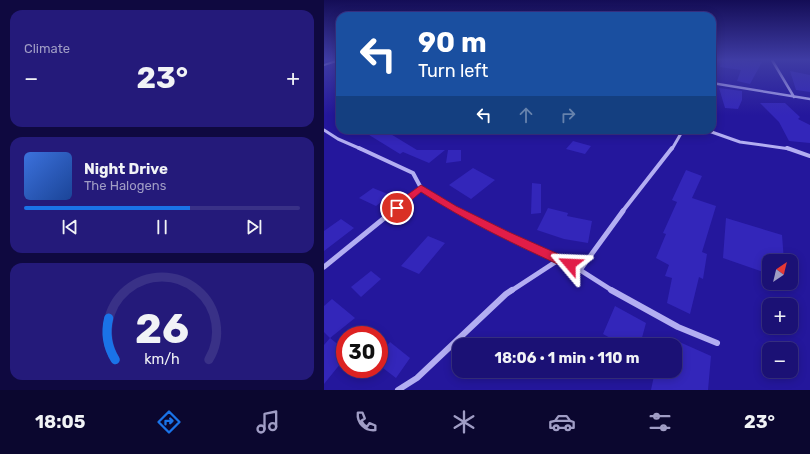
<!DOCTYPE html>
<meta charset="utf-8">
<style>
:root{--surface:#1b1175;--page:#241a7a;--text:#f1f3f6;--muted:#a09dc5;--line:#393187;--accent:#1a73e8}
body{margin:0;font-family:Rubik,sans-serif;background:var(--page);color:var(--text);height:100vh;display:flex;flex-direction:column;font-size:15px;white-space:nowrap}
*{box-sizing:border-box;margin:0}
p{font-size:13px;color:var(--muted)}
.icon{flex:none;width:22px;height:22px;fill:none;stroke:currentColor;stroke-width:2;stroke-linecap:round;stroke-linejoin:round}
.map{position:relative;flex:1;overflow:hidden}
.details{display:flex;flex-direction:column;gap:10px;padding:10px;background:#0f0940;width:324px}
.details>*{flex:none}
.top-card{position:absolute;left:12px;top:12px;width:380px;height:122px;border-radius:12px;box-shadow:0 2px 10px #0003,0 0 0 1px var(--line);background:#1a4fa0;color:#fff;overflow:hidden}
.needle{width:26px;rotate:35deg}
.buttons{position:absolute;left:438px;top:254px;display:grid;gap:8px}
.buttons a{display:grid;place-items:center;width:36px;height:36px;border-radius:8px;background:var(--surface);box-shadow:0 2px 10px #0003,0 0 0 1px var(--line);font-size:20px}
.speed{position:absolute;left:12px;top:326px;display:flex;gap:8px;font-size:20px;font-weight:700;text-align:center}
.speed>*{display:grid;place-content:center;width:52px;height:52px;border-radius:50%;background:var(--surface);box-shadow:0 2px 10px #0003,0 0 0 1px var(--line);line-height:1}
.speed .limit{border:6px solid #d22;background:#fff;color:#111}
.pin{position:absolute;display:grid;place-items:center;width:34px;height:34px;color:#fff;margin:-17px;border:2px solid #fff;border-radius:50%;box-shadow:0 1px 4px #0007}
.me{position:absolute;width:44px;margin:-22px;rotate:296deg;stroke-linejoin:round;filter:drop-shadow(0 0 3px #0008)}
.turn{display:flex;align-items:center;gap:14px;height:84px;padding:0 16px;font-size:18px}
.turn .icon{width:52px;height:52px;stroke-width:2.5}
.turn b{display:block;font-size:28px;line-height:34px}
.lanes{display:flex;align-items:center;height:38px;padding:0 16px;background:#0003;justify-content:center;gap:20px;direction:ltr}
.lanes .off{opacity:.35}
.big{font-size:30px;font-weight:700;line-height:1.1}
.details .widget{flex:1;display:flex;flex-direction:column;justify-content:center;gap:6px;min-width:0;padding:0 14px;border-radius:12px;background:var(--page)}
.details .dial{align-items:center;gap:0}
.dial svg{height:104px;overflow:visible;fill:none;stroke:var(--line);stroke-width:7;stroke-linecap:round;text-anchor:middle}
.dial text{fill:var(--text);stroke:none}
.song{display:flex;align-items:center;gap:12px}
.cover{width:48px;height:48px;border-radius:6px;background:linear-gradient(135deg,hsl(220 70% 55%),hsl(220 70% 35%))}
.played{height:4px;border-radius:2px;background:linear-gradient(90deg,var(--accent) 60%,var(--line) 60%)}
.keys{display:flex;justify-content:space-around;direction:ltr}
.heat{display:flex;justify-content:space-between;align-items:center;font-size:22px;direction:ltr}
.trip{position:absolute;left:128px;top:338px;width:230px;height:40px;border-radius:12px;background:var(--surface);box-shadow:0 2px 10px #0003,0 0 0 1px var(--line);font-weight:700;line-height:40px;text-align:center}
.tabs{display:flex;height:64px;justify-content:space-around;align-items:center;background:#0b072f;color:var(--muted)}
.tabs .icon{width:28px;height:28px}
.tabs .on{color:var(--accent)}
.tabs b{font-size:18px;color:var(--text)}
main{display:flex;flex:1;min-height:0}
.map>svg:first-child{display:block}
</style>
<main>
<section class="details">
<div class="widget"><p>Climate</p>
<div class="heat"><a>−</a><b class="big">23°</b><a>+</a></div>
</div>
<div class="widget">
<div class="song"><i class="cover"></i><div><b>Night Drive</b><p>The Halogens</p></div></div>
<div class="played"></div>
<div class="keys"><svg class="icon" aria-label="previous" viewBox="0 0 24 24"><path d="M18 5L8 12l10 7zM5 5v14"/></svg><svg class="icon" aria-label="pause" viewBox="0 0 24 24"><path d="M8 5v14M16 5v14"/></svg><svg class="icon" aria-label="next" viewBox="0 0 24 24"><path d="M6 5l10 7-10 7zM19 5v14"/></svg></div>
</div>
<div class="widget dial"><svg viewBox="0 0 100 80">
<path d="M14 69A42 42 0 1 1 86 69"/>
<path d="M14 69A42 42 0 0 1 9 37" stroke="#1a73e8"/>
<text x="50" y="56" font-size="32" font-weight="700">26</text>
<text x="50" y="72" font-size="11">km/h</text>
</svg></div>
</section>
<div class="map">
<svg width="486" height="390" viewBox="0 0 486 390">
<rect width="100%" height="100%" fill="#24179c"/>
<path fill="#3326ba" d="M397,60h1l40,2 -12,22 -13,-3 4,-11 -21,-3z
M466,71l20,4v17l-14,-2z
M395,88l23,3v9l-4,9 -13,-1z
M436,103h25l15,14 -2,2 12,6v18l-21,-2 -10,-19z
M37,130h23l33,20h28l-16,13 -26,-11 -3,2z
M249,141l18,5 -6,8 -19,-5z
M124,150h13v11l-15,2z
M149,168l22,12 -24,19 -22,-14z
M362,170l16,6 -10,22 24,8 -14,46 5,2 -4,25 -4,-2 -9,37 -23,-11 5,-25 -7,-2 4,-11 -13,-7 10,-24 -3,-1 14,-31 -5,-2z
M208,183l9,1v29l-10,1z
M49,188l17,7 -14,11 -17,-8z
M224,208l20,5 -1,3 25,5 -4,22 -24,-4 -27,-9z
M402,218l56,17 2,26h-15v13l-46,-16z
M17,219l13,9 -30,23v-20z
M104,236l17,7 -26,31 -18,-8z
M47,271l10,8 -20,18 -10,-10z
M8,299l23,19 -25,20 -6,-6v-26z
M291,306l31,17 -6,22h-17l-20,-11z
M6,338l15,12v8l-21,26v-39z
M351,340l36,16 -3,34h-57l4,-19h20z
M66,342l20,16 -14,20 -17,-13v-10z"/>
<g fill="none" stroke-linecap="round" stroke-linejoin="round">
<path stroke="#b3aef2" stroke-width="2.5" d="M448,60l22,37
M388,83l98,16"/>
<path stroke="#b3aef2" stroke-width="3" d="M0,130l14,9 23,10
M382,130l34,12 50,7
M348,149l11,-19"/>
<path stroke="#b3aef2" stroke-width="4" d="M35,148l54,25 8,15 -30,24
M463,148l23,8
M97,188l40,24
M298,212l50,-64"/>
<path stroke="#b3aef2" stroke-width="5" d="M135,211l45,24 76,35
M0,267l69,-56
M187,291l49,-32
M289,291l-33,-21 43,-59"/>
<path stroke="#b3aef2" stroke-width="6" d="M287,290l67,37 39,16
M74,390l19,-12 89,-84 6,-4"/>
<path fill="#e0ddfc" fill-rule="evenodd" d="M11,60h5v1l-16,5v-2z"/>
</g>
<linearGradient id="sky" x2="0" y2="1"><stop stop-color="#140d56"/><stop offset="0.52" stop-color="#3f3ca4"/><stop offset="1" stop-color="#3f3ca4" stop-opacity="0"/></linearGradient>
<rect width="486" height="115" fill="url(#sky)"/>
<path fill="#e11d48" stroke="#92132f" d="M97,185l35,21 53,26 65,29 2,3 -2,4 -4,2 -4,-2c-50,-23 -99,-46 -145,-76l-21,18h-7l-1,-2 1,-3z"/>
</svg>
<div class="buttons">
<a><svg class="needle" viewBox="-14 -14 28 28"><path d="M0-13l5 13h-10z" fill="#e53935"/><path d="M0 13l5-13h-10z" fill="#a09dc5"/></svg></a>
<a>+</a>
<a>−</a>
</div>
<div class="speed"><div class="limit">30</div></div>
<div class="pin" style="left:73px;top:208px;background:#d93025"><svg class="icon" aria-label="arrive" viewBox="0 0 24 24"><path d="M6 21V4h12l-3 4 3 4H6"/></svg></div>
<svg class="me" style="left:246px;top:264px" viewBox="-20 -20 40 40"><path d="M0-17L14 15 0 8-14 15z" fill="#e11d48" stroke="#fff" stroke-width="4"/></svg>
<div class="trip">18:06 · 1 min · 110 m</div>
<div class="top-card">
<div class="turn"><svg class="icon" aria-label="left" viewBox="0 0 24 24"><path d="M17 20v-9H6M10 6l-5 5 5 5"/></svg><div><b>90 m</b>Turn left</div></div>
<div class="lanes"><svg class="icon" aria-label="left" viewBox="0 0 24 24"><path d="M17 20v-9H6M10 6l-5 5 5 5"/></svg><svg class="icon off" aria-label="ahead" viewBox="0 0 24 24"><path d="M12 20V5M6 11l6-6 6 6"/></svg><svg class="icon off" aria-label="right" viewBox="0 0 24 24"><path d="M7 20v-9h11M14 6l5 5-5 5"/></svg></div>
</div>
</div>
</main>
<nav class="tabs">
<b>18:05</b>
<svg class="icon on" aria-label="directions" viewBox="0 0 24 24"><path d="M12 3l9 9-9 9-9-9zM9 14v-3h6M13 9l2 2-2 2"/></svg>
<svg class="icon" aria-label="music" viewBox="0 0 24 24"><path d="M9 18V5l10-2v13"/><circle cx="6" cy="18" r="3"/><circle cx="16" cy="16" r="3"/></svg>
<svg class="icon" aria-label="phone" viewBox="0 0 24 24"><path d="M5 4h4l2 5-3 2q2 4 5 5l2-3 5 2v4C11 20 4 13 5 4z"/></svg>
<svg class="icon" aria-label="climate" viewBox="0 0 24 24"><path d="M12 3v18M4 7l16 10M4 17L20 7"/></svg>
<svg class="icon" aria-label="car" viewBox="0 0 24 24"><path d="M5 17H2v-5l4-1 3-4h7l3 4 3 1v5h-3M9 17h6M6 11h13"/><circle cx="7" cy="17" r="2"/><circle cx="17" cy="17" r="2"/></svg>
<svg class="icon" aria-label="filters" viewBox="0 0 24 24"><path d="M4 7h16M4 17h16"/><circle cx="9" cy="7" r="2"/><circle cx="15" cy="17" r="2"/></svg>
<b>23°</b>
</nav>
